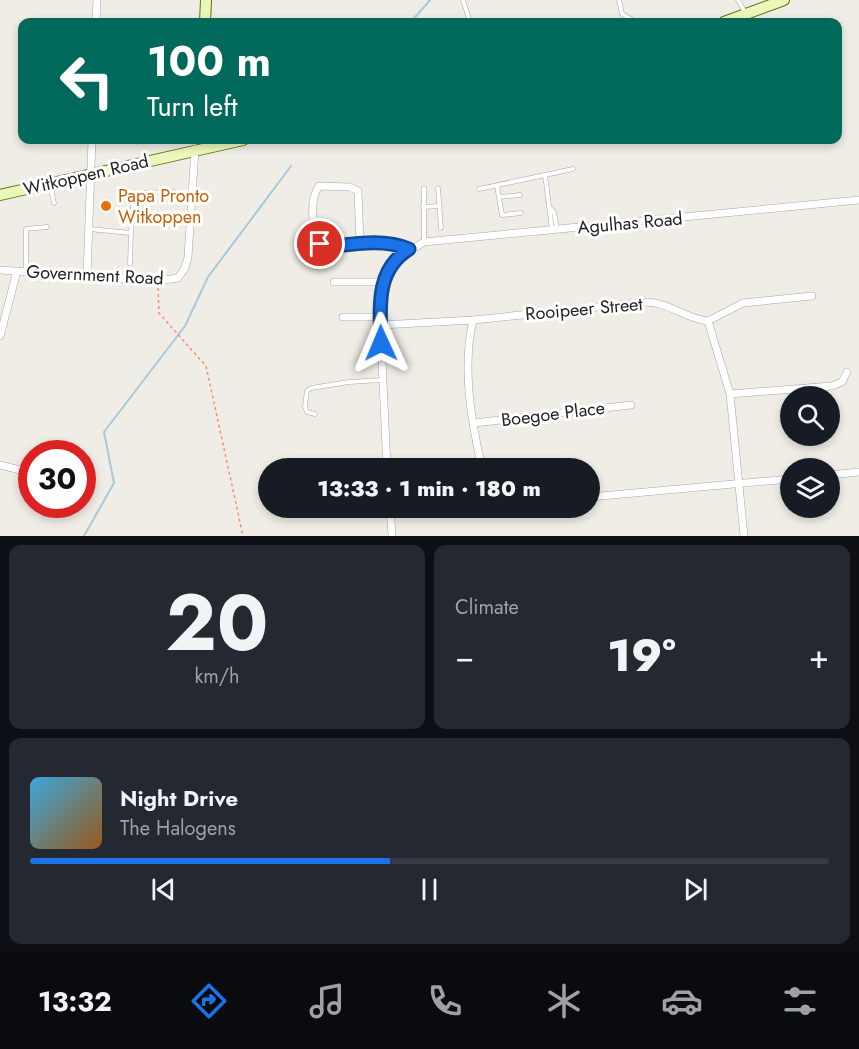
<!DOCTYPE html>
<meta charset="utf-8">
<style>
:root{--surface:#171b24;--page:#242831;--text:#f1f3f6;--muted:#9ea1a6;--line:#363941;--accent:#1a73e8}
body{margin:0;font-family:Jost,sans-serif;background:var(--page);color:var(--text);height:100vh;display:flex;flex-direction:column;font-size:22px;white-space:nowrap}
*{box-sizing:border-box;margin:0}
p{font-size:20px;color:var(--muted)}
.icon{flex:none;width:33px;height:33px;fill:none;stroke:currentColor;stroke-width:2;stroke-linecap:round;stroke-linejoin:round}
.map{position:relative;height:536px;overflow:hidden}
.drawer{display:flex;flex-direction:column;gap:9px;padding:9px;background:#0d0f14;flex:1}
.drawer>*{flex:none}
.guide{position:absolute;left:18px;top:18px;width:824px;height:126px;border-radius:12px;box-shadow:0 3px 9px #0003;background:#00695c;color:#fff;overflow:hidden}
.buttons{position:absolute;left:780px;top:386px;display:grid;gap:12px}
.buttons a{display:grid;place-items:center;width:60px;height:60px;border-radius:50%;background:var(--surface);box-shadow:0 3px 9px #0003;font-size:30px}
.speed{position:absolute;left:18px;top:440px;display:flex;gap:12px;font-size:30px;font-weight:700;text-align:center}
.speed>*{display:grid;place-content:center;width:78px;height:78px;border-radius:50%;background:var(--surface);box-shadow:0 3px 9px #0003;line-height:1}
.speed .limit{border:9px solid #d22;background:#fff;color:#111}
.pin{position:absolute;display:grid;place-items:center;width:51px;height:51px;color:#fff;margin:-26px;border:3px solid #fff;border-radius:50%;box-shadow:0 2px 6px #0007}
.me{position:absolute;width:66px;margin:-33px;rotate:359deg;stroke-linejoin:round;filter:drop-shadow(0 0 4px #0008)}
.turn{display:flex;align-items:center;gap:21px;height:126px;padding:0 30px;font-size:27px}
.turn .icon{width:78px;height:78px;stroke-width:2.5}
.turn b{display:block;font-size:42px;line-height:51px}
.big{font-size:45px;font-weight:800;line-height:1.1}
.drawer .tile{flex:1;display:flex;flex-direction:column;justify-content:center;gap:9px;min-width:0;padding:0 21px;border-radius:12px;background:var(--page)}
.drawer .dial{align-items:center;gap:0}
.dial b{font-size:78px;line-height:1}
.song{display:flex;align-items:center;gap:18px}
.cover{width:72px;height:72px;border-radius:9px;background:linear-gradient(135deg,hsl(200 70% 55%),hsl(30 70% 35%))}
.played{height:6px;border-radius:3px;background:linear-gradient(90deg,var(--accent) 45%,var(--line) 45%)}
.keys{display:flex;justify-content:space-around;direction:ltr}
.heat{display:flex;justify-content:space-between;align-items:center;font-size:33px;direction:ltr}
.drawer .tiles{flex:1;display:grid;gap:9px;grid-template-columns:1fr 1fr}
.tile:last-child{grid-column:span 2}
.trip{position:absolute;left:258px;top:458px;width:342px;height:60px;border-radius:30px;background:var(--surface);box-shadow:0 3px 9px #0003;font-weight:800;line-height:60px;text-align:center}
.tab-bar{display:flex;height:96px;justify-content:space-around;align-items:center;background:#090b0e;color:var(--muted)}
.tab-bar .icon{width:42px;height:42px}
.tab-bar .selected{color:var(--accent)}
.tab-bar b{font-size:27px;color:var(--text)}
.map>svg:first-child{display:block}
</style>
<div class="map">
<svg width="859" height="536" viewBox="0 0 859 536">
<rect width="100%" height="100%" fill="#efede5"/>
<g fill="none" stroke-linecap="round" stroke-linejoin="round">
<path stroke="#a7c9dc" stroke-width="2" d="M411,22l19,-22
M84,536l30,-53 -10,-51 81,-106 23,-49 83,-111"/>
<g stroke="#a6a6a6" stroke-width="5">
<path id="lane" d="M463,0l7,22
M619,0l3,14 14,8
M738,0l8,14
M50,185l4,18
M497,186l5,29 19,-2
M424,188v53
M438,188l3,40
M479,189l66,-14
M499,197l21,-2
M423,207l17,-1
M549,207l5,5 3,17
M89,229l42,4 -1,31
M552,229l-7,-54 28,-6
M131,233l3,-40 40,-1
M26,271v-42l21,-2
M315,414l-8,-2 -2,-6 2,-15 4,-3 38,-6 33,-2"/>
</g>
<g stroke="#a6a6a6" stroke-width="8">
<path id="street" d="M96,22l1,-22
M360,244l-2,-53 -8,-4 -31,-1c-11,16 -6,42 1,58l6,3c27,-2 58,-9 83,2
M0,270l158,11 20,-3 7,-10 3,-11 7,-108
M87,275l5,-135
M334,282h48
M343,317h37
M473,320c-11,47 -2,101 9,148
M708,321l35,-18 69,-7
M381,325l92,-5 174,-18c23,1 39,17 61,19l22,73 14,142
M0,336l17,-65
M730,394l102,-8 10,-4 5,-10
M474,423l157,-18
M0,465l32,8
M387,468l-7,-151 2,-35 15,-24 27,-16 435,-42
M830,475l29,-3
M590,497l200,-18
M390,507l2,29"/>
</g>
<g stroke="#5a7408" stroke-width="12">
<path id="secondary" d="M205,22l1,-22
M724,22l60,-22
M0,195l243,-55"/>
</g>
<path stroke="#f69070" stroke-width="1.5" stroke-dasharray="3 3" stroke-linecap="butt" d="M158,288l1,25 47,53 37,170"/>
<use href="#lane" stroke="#fff" stroke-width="4"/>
<use href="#street" stroke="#fff" stroke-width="7"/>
<use href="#secondary" stroke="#ecf8bb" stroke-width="10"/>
</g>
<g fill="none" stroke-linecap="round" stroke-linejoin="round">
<g stroke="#114b97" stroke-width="15">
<path id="route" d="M320,244l6,3c27,-3 58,-9 83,2 -34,21 -29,59 -28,94"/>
</g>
<use href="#route" stroke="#1a73e8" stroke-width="10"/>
</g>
<circle fill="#e8710a" stroke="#fff" stroke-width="2" cx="106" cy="206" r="6"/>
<g text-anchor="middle" stroke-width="6" stroke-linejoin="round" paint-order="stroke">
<g font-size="18" fill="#1f1f1f" stroke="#fff">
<text transform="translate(86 175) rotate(-13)" y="6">Witkoppen Road</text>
<text transform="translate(630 223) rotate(-5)" y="6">Agulhas Road</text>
<text transform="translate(95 275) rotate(3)" y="6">Government Road</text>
<text transform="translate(584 309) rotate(-5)" y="6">Rooipeer Street</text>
<text transform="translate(553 414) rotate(-7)" y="6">Boegoe Place</text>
</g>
<g font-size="18" fill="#c56008" stroke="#fff" text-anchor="start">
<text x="118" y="202">Papa Pronto<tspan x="118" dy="21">Witkoppen</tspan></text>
</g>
</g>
</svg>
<div class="buttons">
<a><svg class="icon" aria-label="search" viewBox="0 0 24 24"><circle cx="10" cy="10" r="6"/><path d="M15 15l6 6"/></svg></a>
<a><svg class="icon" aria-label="layers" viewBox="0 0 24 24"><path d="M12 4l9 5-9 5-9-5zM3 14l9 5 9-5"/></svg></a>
</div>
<div class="speed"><div class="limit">30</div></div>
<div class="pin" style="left:320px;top:244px;background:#d93025"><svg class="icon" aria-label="arrive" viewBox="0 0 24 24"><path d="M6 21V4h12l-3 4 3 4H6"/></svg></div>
<svg class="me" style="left:381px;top:343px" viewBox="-20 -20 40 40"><path d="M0-17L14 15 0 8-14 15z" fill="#1a73e8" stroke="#fff" stroke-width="4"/></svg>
<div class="trip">13:33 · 1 min · 180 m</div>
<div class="guide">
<div class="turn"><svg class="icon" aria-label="left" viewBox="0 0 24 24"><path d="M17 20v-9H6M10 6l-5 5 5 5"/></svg><div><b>100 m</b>Turn left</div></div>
</div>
</div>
<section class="drawer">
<div class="tiles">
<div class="tile dial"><b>20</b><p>km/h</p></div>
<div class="tile"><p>Climate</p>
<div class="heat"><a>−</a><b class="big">19°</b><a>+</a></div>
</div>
<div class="tile">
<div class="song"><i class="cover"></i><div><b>Night Drive</b><p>The Halogens</p></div></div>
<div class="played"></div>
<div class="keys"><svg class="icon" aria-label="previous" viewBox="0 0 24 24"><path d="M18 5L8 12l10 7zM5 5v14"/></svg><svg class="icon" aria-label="pause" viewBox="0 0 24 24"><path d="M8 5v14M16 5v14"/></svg><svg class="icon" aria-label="next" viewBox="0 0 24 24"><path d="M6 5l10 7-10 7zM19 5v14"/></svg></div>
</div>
</div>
</section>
<nav class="tab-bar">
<b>13:32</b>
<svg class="icon selected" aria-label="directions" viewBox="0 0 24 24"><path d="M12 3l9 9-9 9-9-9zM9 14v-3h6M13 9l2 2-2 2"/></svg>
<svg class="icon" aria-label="music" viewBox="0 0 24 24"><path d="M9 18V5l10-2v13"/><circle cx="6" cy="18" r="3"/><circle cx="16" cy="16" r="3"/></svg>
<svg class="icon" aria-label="phone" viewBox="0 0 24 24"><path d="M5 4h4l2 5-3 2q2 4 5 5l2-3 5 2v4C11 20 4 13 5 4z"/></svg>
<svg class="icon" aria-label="climate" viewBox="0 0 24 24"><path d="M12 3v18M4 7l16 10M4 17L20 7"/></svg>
<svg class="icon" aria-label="car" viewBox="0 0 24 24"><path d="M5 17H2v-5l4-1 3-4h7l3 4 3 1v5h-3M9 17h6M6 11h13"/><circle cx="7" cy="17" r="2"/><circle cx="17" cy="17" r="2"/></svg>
<svg class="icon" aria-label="filters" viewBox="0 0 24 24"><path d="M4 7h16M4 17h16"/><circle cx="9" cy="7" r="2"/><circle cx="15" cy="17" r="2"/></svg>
</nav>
